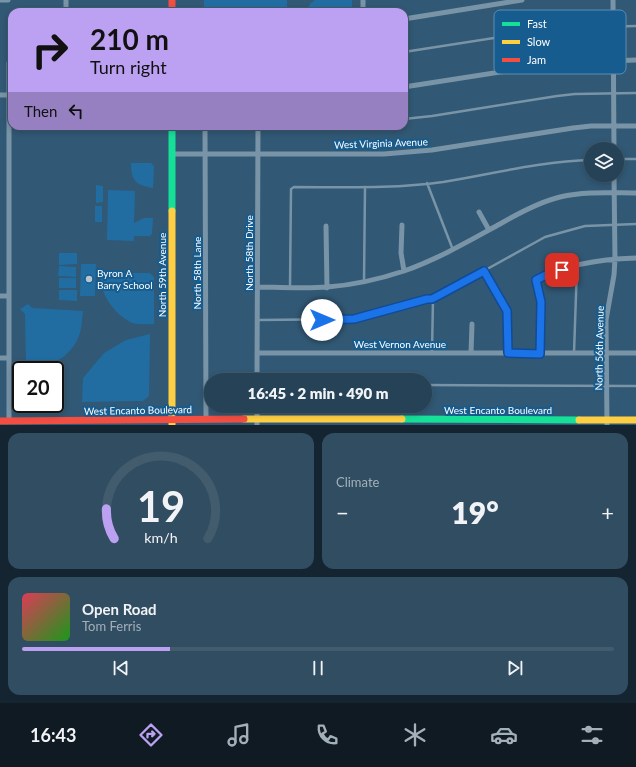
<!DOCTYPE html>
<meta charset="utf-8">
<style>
:root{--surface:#254257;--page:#314d61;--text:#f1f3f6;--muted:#a3b0ba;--line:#425b6d;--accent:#bca0f2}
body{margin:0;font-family:Lato,sans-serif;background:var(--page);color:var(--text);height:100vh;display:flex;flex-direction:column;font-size:15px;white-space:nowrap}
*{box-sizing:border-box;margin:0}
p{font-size:13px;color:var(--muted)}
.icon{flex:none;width:22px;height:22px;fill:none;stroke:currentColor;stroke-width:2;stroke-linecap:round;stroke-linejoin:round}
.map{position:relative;height:425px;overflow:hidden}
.sheet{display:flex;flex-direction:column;gap:8px;padding:8px;background:#142430;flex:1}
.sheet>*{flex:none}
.banner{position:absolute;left:8px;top:8px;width:400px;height:122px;border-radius:12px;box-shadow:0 2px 6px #0003,0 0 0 1px var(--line);background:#bca0f2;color:#111;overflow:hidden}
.fabs{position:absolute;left:584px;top:142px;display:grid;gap:8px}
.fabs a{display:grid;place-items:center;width:40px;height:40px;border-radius:50%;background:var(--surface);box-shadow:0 2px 6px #0003,0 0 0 1px var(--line);font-size:20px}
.speed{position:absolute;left:12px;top:361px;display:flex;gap:8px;font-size:20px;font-weight:700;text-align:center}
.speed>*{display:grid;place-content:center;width:52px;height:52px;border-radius:50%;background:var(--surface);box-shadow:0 2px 6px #0003,0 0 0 1px var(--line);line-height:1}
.speed .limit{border:2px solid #111;border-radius:6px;background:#fff;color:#111}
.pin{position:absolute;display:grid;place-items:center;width:34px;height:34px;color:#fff;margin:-17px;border-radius:8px;box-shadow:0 2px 6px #0006}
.me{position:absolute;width:44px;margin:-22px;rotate:90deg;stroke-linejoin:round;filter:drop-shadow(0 0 3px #0008)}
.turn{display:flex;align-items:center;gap:14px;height:84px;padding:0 16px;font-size:18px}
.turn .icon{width:52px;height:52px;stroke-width:2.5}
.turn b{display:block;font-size:28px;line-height:34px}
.then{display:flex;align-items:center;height:38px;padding:0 16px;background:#0003;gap:8px;font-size:15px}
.big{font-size:30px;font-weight:800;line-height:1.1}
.sheet .widget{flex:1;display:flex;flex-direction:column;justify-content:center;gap:6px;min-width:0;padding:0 14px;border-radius:12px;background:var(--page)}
.sheet .dial{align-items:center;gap:0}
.dial svg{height:104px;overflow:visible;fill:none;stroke:var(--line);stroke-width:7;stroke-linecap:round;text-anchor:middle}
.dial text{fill:var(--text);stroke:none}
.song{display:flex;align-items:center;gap:12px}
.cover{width:48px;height:48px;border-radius:6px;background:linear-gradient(135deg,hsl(350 70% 55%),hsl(120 70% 35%))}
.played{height:4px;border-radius:2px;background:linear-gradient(90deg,var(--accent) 25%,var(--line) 25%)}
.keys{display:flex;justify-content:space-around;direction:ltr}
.heat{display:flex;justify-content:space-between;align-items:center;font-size:22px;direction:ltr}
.sheet .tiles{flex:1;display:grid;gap:8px;grid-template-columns:1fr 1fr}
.widget:last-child{grid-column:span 2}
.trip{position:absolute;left:204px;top:373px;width:228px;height:40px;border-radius:20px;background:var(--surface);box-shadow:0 2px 6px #0003,0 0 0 1px var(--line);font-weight:800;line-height:40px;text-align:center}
.tab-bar{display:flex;height:64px;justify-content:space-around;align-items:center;background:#0f1a23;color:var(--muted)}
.tab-bar .icon{width:28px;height:28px}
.tab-bar .selected{color:var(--accent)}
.tab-bar b{font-size:18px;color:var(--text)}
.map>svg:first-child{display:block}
</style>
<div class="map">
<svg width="636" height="425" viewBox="0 0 636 425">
<rect width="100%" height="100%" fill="#315874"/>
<path fill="#216da2" d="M204,0h83v12h-83z
M315,0h37v12h-46l4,-8z
M131,163h20l3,3 -1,22c-17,-3 -22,-7 -22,-25z
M96,185l7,1v16l-7,1z
M108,190l27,1 -1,32 10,-5h9l-1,16 -2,2h-16v5l-27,-1z
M95,206h7v16h-7z
M59,253h18v11l-18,1z
M81,264h15l-1,32h-15z
M59,266l17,1v10l-18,-1z
M100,273h50l4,4v47c-6,0 -16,1 -22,-1 -19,-10 -32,-29 -32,-50z
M59,278h17v10h-17z
M59,290h18v11l-18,-1z
M28,304l4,4 51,3c-1,7 -1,15 -3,22 -7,23 -31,37 -54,34l-1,-53 -5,-5z
M150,334l-1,62 -6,5 -61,1 1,-24 21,-25 22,-13z"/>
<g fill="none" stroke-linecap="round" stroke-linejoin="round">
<path stroke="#7994a7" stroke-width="2.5" d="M404,52l155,-24 77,-2
M404,119l28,-3 125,-20 18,-2 61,-1
M617,159h19
M427,183l26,67
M484,271l23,40 1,42
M364,282l1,-95
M290,287l1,-98 3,-2c50,0 100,2 149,-5 48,-8 100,-21 148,-22
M258,320l96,-1 73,-20h6l112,-62 40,-11 51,-2
M432,352l1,-53
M574,353l3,-87
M425,385l211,1"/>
<path stroke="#7994a7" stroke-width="5" d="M0,0h8
M66,0v12
M613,0l1,149
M363,12v-12
M404,19l118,-19
M404,87l154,-24 78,-3
M0,95h10
M205,126l1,293
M172,154h212l48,-4 141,-22 18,-2h45
M479,212l10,18
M402,225l-1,28 3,18
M326,226l1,62
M258,287c23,0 46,2 69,0 27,-2 53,-8 77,-16 34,-12 65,-30 96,-47 19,-11 39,-22 60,-27 25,-6 51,-4 76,-4
M0,296h9
M258,353h378
M471,353l1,-29
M541,354v-52l-5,-22c30,-16 66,-21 100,-22
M0,358h9
M257,380l1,-254
M9,421v-358h3
M257,425v-19
M607,425l-1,-105 8,-45 1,-16 -1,-84"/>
<path stroke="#16e098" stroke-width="7" d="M172,126v85
M402,419l177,1"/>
<path stroke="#ffcf43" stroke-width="7" d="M172,211v214
M244,419h158
M579,420h57"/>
<path stroke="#f24e42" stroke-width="7" d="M172,0v12
M0,421l244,-2"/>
</g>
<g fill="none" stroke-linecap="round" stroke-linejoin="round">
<g stroke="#114b97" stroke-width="10">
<path id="route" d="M322,320l32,-1 73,-20h5l52,-28 23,40 1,42 32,1 1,-52 -5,-22 12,-6 14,-4"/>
</g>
<use href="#route" stroke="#1a73e8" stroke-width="7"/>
</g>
<circle fill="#b7c5ce" stroke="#165c8f" stroke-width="1.5" cx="89" cy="279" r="4"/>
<g text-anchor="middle" stroke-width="4" stroke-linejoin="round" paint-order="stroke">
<g font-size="10" fill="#fff" stroke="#165c8f">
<text transform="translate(381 143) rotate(-2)" y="4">West Virginia Avenue</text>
<text transform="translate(249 253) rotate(-90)" y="4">North 58th Drive</text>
<text transform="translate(197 273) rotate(-90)" y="4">North 58th Lane</text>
<text transform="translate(162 275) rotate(-90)" y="4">North 59th Avenue</text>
<text x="400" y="348">West Vernon Avenue</text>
<text transform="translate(599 348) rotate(-89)" y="4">North 56th Avenue</text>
<text transform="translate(138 410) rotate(-1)" y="4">West Encanto Boulevard</text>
<text x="498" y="414">West Encanto Boulevard</text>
</g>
<g font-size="10" fill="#fff" stroke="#165c8f" text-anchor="start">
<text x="97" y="277">Byron A<tspan x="97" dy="12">Barry School</tspan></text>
</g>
</g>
<rect x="494" y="10" width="132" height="64" rx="6" fill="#165c8f" stroke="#5c8db1" stroke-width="1"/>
<rect x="502" y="22" width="18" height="4" fill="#16e098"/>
<rect x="502" y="40" width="18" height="4" fill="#ffcf43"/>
<rect x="502" y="58" width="18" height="4" fill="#f24e42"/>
<g font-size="11" fill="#fff">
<text x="527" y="28">Fast</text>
<text x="527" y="46">Slow</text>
<text x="527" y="64">Jam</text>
</g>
</svg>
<div class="fabs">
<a><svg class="icon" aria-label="layers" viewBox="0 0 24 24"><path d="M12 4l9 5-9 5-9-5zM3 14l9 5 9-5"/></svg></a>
</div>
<div class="speed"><div class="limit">20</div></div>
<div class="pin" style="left:562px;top:270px;background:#d93025"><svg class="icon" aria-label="arrive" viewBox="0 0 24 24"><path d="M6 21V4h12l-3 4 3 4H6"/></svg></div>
<svg class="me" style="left:322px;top:320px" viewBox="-20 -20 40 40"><circle r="19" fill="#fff"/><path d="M0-13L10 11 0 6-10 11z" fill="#1a73e8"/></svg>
<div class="trip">16:45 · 2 min · 490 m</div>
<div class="banner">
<div class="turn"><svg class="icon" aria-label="right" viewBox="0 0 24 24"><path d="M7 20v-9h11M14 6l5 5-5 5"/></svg><div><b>210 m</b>Turn right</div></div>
<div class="then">Then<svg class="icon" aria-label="left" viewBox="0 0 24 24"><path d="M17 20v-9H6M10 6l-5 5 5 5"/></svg></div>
</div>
</div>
<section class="sheet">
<div class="tiles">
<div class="widget dial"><svg viewBox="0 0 100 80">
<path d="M14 69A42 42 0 1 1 86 69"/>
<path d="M14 69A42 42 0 0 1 8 46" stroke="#bca0f2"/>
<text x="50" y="56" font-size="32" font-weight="700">19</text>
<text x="50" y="72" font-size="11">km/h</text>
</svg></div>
<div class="widget"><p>Climate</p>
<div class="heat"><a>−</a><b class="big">19°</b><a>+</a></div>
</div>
<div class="widget">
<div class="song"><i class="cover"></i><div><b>Open Road</b><p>Tom Ferris</p></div></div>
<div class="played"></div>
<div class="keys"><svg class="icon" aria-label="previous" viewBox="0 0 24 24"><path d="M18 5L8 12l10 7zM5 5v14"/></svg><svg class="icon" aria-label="pause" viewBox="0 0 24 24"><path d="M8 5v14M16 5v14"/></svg><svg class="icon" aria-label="next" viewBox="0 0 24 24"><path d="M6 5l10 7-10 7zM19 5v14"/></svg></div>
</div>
</div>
</section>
<nav class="tab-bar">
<b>16:43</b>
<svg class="icon selected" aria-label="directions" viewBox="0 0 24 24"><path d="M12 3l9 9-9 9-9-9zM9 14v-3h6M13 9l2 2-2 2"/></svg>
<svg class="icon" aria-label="music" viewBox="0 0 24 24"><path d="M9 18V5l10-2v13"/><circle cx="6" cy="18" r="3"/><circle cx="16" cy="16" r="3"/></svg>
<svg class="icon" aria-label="phone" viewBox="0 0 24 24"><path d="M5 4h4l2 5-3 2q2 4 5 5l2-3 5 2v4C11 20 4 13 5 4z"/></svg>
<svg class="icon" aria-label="climate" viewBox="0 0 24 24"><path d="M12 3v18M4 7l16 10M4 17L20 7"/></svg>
<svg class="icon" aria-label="car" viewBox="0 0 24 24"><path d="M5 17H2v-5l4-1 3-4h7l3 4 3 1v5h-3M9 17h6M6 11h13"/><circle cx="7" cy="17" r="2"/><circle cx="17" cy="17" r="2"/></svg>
<svg class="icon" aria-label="filters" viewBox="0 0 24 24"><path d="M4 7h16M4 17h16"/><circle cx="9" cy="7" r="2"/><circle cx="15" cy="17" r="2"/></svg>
</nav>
